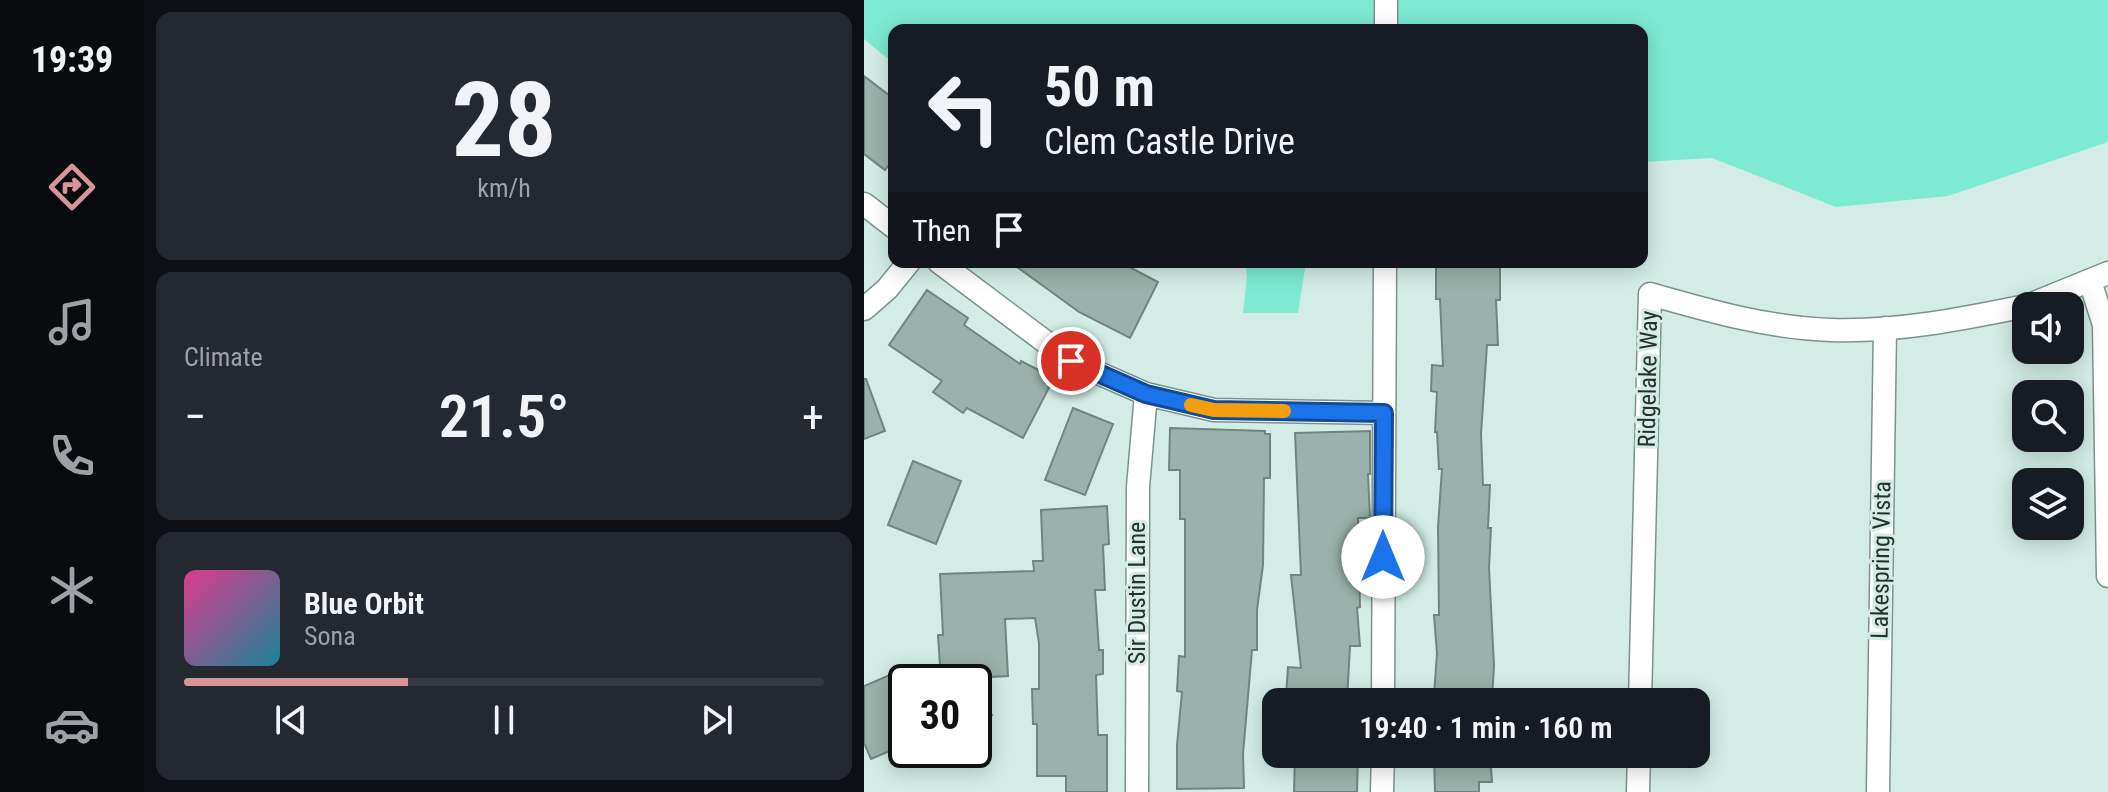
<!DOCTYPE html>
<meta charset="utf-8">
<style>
:root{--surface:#171b24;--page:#242831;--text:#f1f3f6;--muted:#9ea1a6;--line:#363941;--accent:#d69698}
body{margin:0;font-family:"Roboto Condensed",sans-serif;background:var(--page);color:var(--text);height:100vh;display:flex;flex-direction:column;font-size:30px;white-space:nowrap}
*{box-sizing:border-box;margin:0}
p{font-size:26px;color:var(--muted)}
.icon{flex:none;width:44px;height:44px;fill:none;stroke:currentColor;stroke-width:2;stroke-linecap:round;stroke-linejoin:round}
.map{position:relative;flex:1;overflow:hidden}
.details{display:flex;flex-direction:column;gap:12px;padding:12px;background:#0d0f14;width:720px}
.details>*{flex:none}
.banner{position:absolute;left:24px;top:24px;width:760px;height:244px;border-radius:16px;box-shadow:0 4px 20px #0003;background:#171b24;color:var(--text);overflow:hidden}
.buttons{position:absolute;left:1148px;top:292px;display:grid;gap:16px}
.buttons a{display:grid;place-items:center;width:72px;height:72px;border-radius:16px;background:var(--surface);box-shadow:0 4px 20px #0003;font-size:40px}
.speed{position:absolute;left:24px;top:664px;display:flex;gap:16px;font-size:40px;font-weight:700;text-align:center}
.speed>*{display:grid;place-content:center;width:104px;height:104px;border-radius:50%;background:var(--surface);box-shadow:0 4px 20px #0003;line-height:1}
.speed .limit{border:4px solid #111;border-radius:12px;background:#fff;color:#111}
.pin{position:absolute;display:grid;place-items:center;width:68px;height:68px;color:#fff;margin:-34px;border:4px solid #fff;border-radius:50%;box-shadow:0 2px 8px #0007}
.me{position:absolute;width:88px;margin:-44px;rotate:0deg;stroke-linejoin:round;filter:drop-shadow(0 0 6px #0008)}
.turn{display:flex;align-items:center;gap:28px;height:168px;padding:0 24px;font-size:36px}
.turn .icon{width:104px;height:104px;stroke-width:2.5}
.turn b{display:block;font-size:56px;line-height:68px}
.then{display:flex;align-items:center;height:76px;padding:0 24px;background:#0003;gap:16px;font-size:30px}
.big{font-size:60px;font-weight:600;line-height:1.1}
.details .card{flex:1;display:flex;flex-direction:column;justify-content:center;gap:12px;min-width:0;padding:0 28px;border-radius:16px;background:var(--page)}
.details .dial{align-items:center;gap:0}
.dial b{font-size:104px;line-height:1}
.song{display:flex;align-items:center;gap:24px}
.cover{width:96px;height:96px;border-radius:12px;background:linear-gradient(135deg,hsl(330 70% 55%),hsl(190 70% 35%))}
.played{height:8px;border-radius:4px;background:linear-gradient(90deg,var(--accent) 35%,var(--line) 35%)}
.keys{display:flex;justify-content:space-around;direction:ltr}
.heat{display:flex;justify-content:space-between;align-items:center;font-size:44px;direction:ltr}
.trip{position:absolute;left:398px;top:688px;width:448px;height:80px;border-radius:16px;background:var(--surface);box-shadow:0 4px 20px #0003;font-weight:600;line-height:80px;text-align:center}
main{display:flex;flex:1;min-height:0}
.tabs{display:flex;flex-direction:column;width:144px;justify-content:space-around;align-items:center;background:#090b0e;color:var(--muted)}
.tabs .icon{width:56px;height:56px}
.tabs .active{color:var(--accent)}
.tabs b{font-size:36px;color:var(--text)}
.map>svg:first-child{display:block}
</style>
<main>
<nav class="tabs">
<b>19:39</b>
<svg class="icon active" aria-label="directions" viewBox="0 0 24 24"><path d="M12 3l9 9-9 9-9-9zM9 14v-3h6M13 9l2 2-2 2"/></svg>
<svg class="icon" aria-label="music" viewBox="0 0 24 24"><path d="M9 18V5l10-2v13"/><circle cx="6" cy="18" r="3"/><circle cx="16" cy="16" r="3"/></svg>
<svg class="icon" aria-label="phone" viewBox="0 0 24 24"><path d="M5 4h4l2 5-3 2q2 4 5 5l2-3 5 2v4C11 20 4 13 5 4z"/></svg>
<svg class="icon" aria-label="climate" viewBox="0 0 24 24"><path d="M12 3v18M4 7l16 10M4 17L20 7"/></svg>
<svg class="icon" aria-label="car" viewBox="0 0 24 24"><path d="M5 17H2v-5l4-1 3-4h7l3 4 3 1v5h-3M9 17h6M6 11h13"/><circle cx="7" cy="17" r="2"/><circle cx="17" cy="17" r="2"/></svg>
</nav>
<section class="details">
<div class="card dial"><b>28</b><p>km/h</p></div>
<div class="card"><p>Climate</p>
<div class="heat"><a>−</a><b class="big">21.5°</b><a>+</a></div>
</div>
<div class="card">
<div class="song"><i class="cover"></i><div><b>Blue Orbit</b><p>Sona</p></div></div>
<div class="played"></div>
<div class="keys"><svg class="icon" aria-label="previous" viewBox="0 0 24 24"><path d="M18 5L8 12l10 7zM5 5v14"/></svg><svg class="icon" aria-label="pause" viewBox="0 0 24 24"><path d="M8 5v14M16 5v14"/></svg><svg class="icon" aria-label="next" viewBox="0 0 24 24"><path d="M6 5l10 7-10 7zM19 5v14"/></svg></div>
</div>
</section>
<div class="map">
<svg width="1244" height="792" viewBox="0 0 1244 792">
<rect width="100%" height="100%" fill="#d3ede6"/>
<path fill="#7eead1" d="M0,0h1244v142l-160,54 -112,11 -124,-49 -70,4v-132h-748v34l-30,-25z
M381,262h61l-8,51h-55l4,-37z"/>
<path fill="#9ab2ab" stroke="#6e867f" stroke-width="2" d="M0,76l30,23v59l-9,12 -21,-16z
M146,262h110l38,20 -28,56 -51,-26z
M572,263l64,1v36h-4l2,45h-11l-6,89 2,51h7l-2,43h3l-2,40 5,98 -2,32 -58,-3 3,-42 -3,-38h5l-1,-88 4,-58h-3l-2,-37h-2l2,-40 -6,-1 1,-26 11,1 -3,-67h-4z
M63,290l41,28 -4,7 56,39 1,-3 33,17 -31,60 -56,-30 -4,5 -30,-21 9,-11 -53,-36z
M0,379h2l19,52 -21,8z
M209,408l40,16 -28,71 -40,-15z
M306,428l95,3v3h5v44h-6l-1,87 -6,45v40h-5l-9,104 1,34 -67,1v-44l5,-53 -5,-1 2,-35 6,1v-138h-5v-49h-11z
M506,431v43h-2l2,44h-12l2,89 -3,1 3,38h-10l-3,54 -61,-4 2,-29 13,1 -10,-93h10l-6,-142z
M49,461l48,20 -25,63 -48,-19z
M243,506l2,38 -6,1 2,45h-10l4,60h4v24l-7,1 2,60h9v57h-41v-16h-29v-52h-4l-1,-35h7v-46l-4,-25 -30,1 3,57 -67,4 -3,-45h5l-3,-61 94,-3 -1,-10h10l-2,-51z
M28,674l14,33v37l-35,15 -7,-16v-57z
M110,705l18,10 -18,34z
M431,754h63l-1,38h-63z
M570,754h56l2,28h-13v10h-44z"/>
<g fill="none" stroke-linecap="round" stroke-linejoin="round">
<g stroke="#7b938c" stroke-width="25">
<path id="minor" d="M522,30v-30
M0,204l30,23
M75,262l132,99 75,33 68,16 170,3
M1226,281l14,44 4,251
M1163,306l81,-33
M0,309l23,-20 22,-27
M519,702l2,-440
M776,702l10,-408c59,17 119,34 181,36 66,2 131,-11 195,-24
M273,792l1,-305 8,-93
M518,792l1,-38
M774,792l1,-38
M1014,792l7,-464"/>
</g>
<use href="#minor" stroke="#fff" stroke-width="22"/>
</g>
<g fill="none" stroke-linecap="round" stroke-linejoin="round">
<g stroke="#114b97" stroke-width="20">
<path id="route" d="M207,361l75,33 68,16 170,3 -1,144"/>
</g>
<use href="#route" stroke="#1a73e8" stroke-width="14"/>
<path stroke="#f59e0b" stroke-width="14" d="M327,405l23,5 70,1"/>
</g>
<g text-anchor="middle" stroke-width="6" stroke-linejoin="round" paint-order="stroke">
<g font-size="24" fill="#26302d" stroke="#d3ede6">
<text transform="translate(784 379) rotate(-89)" y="8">Ridgelake Way</text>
<text transform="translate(1017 560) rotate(-89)" y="8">Lakespring Vista</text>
<text transform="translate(273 593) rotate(-90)" y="8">Sir Dustin Lane</text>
</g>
</g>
</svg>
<div class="buttons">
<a><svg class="icon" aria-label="sound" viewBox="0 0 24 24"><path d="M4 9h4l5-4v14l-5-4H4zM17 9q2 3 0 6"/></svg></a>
<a><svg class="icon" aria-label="search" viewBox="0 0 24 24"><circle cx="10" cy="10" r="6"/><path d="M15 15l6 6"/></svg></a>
<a><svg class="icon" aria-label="layers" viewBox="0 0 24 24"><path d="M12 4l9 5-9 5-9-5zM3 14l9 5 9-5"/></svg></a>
</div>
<div class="speed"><div class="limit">30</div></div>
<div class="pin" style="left:207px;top:361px;background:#d93025"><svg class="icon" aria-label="arrive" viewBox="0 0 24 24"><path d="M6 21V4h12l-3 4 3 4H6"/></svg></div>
<svg class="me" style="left:519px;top:557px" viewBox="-20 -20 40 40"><circle r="19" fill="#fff"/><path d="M0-13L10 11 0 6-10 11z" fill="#1a73e8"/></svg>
<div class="trip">19:40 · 1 min · 160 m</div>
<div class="banner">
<div class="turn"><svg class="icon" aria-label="left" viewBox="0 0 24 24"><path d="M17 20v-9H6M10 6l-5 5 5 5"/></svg><div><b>50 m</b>Clem Castle Drive</div></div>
<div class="then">Then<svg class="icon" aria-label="arrive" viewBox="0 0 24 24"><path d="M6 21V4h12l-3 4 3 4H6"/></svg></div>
</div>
</div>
</main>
